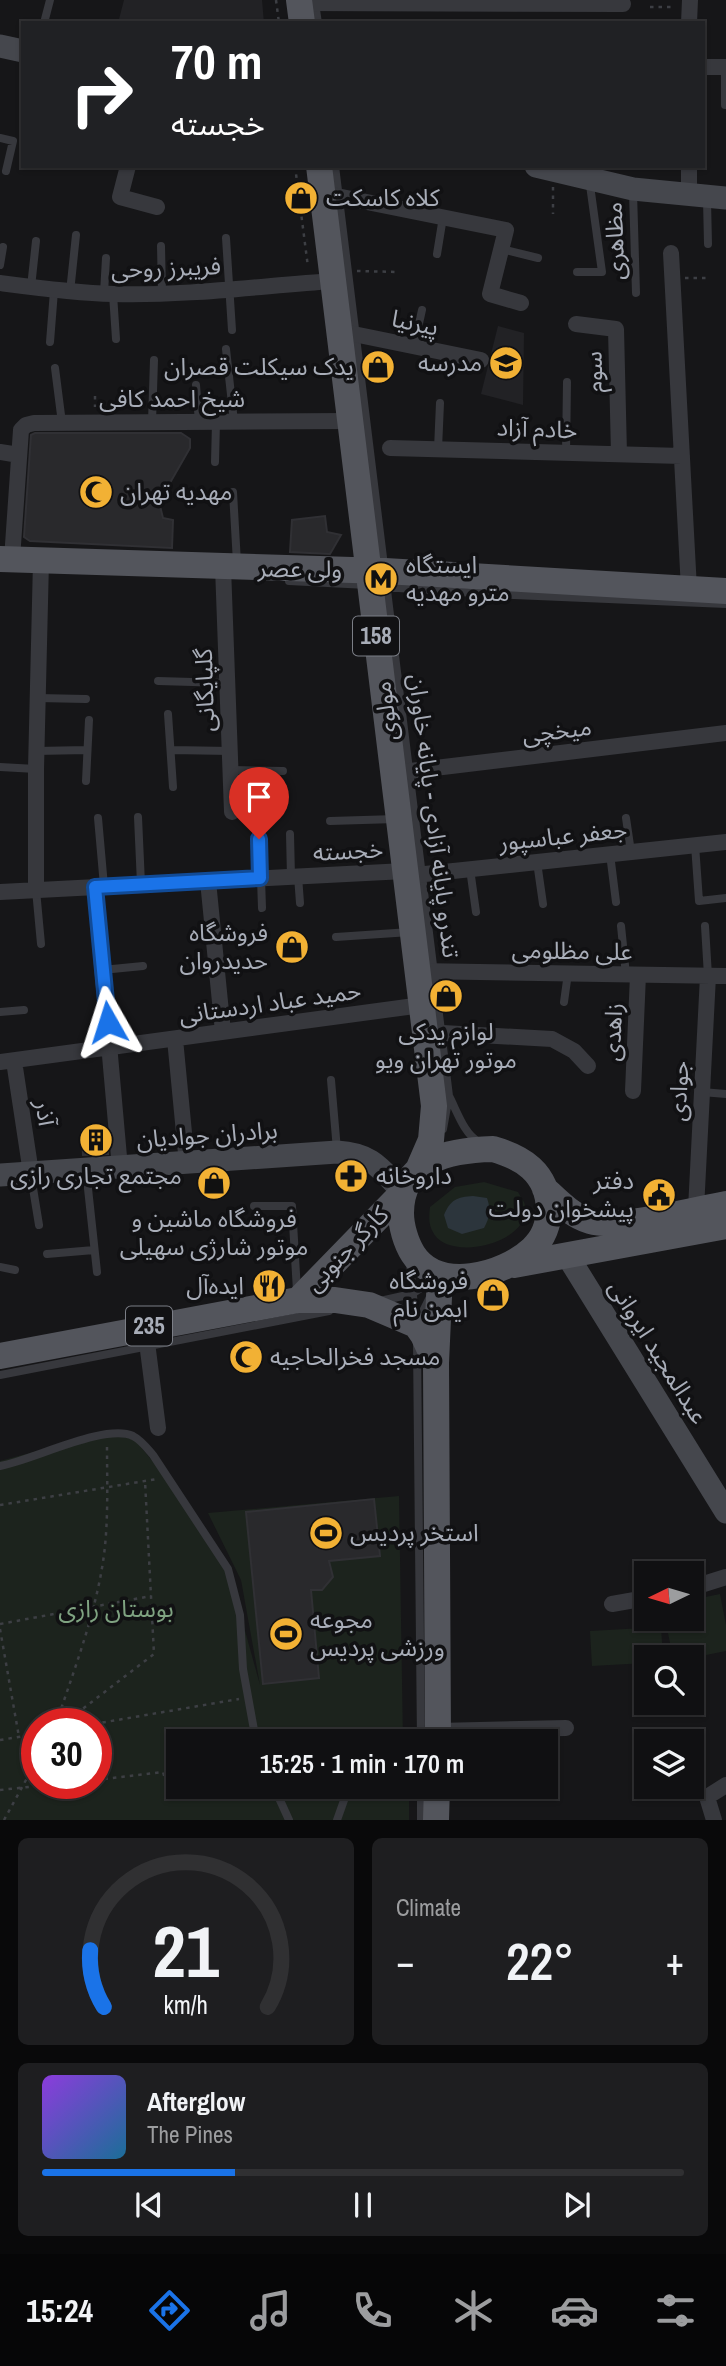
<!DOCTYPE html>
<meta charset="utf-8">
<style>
:root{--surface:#101012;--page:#1e1e20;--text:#f1f3f6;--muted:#9c9d9f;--line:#303032;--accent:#1a73e8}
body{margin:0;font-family:"Archivo Narrow","Noto Sans Arabic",sans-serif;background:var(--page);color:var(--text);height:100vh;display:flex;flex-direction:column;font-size:26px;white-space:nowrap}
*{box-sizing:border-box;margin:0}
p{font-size:23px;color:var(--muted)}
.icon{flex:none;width:38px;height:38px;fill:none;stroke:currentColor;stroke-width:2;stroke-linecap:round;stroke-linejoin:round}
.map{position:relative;height:1820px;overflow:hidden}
.drawer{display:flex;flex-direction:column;gap:18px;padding:18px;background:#09090a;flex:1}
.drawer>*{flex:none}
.top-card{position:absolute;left:21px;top:21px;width:684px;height:147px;border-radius:0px;box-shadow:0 2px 5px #0004,0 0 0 2px var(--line);background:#202124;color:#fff;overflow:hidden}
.needle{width:46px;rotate:265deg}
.fabs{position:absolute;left:634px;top:1561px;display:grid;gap:14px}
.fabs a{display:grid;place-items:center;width:70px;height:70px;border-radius:0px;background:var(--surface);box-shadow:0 2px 5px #0004,0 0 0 2px var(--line);font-size:35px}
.speed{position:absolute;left:21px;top:1708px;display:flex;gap:14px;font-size:35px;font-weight:700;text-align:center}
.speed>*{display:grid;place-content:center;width:91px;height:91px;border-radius:50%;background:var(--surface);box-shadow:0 2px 5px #0004,0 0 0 2px var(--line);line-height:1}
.speed .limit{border:10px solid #d22;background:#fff;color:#111}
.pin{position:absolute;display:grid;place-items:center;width:60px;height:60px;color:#fff;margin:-72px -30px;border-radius:50% 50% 50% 0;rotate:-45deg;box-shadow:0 0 7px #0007}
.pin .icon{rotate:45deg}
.me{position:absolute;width:77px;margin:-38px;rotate:354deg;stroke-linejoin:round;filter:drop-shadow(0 0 5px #0008)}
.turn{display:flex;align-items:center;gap:24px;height:147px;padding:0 35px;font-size:32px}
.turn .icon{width:91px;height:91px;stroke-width:2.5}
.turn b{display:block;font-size:49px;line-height:60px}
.big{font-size:52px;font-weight:600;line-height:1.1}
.drawer .tile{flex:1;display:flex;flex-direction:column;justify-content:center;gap:10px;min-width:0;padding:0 24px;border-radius:10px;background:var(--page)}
.drawer .dial{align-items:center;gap:0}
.dial svg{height:182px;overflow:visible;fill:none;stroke:var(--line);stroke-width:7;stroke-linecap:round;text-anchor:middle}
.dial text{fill:var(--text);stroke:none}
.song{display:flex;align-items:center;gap:21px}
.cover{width:84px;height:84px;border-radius:10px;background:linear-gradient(135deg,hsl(270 70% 55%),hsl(200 70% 35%))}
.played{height:7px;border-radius:4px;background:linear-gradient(90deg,var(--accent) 30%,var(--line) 30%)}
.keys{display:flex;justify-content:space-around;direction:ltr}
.heat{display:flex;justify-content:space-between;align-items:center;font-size:38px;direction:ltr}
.drawer .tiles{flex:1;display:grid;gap:18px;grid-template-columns:1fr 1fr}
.tile:last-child{grid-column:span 2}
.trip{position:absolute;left:166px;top:1729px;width:392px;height:70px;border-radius:0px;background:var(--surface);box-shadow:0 2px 5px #0004,0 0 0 2px var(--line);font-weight:600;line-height:70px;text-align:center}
.tab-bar{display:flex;height:112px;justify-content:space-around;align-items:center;background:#060607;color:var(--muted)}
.tab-bar .icon{width:49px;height:49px}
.tab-bar .on{color:var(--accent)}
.tab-bar b{font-size:32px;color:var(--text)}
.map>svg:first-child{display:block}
</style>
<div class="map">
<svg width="726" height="1820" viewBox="0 0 726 1820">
<rect width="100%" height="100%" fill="#161618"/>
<path fill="#222225" d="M124,0h138l2,23h-146z
M498,326l26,7 -1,72 -42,-11z"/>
<path fill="#1c231d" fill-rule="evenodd" d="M484,1182l34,10c2,4 7,10 7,14 6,37 -74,56 -91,28 -6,-9 -5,-18 -4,-27l25,-20z
M131,1435l46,56 51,78 32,116 -19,-105 -33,-67 191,-17 4,245h-225v46h231v33h-409v-359l89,-24zM37,1724h59v59h-59z
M720,1594l6,31v26l-35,7 -18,-1 -8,-38h26v-19z
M661,1627l2,30h-17v6l-54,3 -2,-35z"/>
<path fill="#2c353c" d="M473,1196l14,2c4,12 3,19 -3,30l-22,6 -14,-6 -4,-13c6,-15 13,-18 29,-19z"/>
<path fill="#29292c" stroke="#303034" stroke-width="2" d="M35,433h146l9,6v9l-31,54 4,16 10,2 -1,28 -142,-7 -6,-4 7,-102z
M325,516l2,16 14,3 -11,19 -40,-2 2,-32z
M98,1129v7l9,-1 1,19 -25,1 -1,-24z
M374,1499l6,57 -51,5 4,16 -11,13h-11l8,88 -56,6 -17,-172z"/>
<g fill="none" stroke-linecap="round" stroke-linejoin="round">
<path stroke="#3d3f44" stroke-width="2.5" stroke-dasharray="3.5 5" stroke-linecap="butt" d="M276,0l3,23
M650,7h25
M295,166l13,101
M553,187v27
M357,271l42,1
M685,278h25
M95,396v11
M0,1505l157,-26
M0,1624l151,-28
M0,1629l19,108
M56,1724c17,-51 37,-103 46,-156 7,-40 5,-83 5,-124
M63,1724l91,-70 -9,-173
M94,1724l145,-25
M0,1740l37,-6
M96,1780l67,-8 5,17 17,-2
M293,1787l44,1
M0,1790l65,-7
M4,1820l33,-60"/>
<path stroke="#37383d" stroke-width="8" d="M315,3l3,20
M44,23l6,-23
M725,67v38
M0,138l13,3 -7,30
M335,166l114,930 -6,33
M633,192l3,101
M707,200l1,44
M226,238l6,92
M161,246l1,47
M501,249l37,9
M437,254l6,-37
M0,265l3,-18
M577,272h25l-13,-94 1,-12
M31,287l5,-46
M70,292l6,-57
M104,293l2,-35
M113,294l3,45
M50,342l4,-51
M414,346l8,-36
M226,349l8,73
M55,368l7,55
M196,385l3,37
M152,422l2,-62
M438,449l2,-46
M566,453l1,-71
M215,462l1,-40
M233,492l4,71
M289,581l78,4
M383,587l107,7 236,10
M158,681l69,2
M38,698l48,1
M168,714l5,73
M171,750l59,1
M36,751l51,-1
M0,767l36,2
M231,770l52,1
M86,781l3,-61
M138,817l3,67
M98,818l6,68
M626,818l5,34
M259,819l3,89
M330,821l66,-2
M290,834l1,43
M695,845l4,56 27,-3
M610,854l6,48
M537,862l6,42
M470,869l6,43
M298,876l2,27
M36,890l5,54
M621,926l5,49
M705,926l3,50
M336,937l74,-5
M102,970l41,-4
M564,1002l4,-29
M0,1012l24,-2
M331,1080l6,70
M702,1092l24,2
M449,1096c8,15 15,38 30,46
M86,1170l11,102
M31,1176l8,49
M254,1206h38l5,85
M47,1254l47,-4
M410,1262l5,56
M0,1267l15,3
M380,1301l32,-7 23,-15
M417,1323l13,-26
M417,1345l4,396
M0,1375l329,-64
M0,1466c33,-6 105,-43 133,-30 8,4 14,12 20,19l75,114 12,46 3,54 13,72
M274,1787l15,33
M421,1787v33
M337,1820l11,-31 12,-2"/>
<path stroke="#37383d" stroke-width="16" d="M299,3l324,1
M689,23l1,-23
M704,67h22
M128,166l-8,31 37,10
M322,193l184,37 -16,64 31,9
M689,196v-30
M671,253l18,336
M0,283c38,5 75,10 113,11 73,2 147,-8 220,-13
M576,324l40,5 3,125
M339,331l142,29
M390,448l292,8
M0,452l19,3
M12,559l9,-129 5,-5 8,-2 316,-2
M223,567l9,245
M393,773l333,-40
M406,876l320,-34
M208,881l15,151
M95,887l25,281
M36,890v-121l5,-208
M0,892l405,-21
M417,971l309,5
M425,1032l127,7 22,12 14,15
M175,1039l12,125
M14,1061l17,112
M0,1062l422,-57
M633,1091l5,-116
M696,1209l12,-233
M145,1327l13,101
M691,1588l35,-11
M612,1604l34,-6
M438,1731l128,-3
M714,1820l-7,-23 19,-12"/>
<path stroke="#45474d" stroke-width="23" d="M0,46l23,5
M536,166l97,23 93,9
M0,1175l337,-23c35,2 43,16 66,40
M567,1255l159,257"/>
<path stroke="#53555c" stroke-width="26" d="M299,0l3,23
M319,166l115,940 -3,34 -13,30
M0,559l385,12 341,20
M493,1149c14,4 27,9 38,19 23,21 24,60 1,81 -29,27 -94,44 -119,5 -7,-11 -12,-28 -12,-41 0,-54 49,-63 92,-64z
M545,1189c13,12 27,27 45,32 31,9 102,-11 136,-17
M514,1265l212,-39
M298,1300l105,-108
M0,1356l298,-56h37l34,5 47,20 7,10 13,28
M438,1741l-2,-378 4,-88
M436,1820l1,-33"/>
</g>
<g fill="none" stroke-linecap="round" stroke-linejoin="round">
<g stroke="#114b97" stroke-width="18">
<path id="route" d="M108,1022l-13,-135 165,-9 -1,-39"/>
</g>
<use href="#route" stroke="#1a73e8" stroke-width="12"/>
</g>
<defs>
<g id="shop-disc" transform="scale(1.75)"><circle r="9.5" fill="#f2b134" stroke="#111113"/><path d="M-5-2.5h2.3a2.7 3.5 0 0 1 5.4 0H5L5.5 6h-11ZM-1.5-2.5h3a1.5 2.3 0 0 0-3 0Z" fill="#111"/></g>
<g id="school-disc" transform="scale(1.75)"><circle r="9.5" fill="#f2b134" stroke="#111113"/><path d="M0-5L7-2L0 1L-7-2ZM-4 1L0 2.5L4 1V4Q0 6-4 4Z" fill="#111"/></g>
<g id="mosque-disc" transform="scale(1.75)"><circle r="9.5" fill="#f2b134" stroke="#111113"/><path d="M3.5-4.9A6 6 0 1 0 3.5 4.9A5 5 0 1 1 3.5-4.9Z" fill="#111"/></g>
<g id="metro-disc" transform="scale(1.75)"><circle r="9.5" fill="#f2b134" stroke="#111113"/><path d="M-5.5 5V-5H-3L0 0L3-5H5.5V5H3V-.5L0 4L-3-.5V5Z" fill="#111"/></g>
<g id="building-disc" transform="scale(1.75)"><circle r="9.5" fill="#f2b134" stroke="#111113"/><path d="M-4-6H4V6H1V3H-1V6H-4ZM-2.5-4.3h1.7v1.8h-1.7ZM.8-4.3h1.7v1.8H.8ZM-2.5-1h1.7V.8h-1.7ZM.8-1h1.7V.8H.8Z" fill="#111"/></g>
<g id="pharmacy-disc" transform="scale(1.75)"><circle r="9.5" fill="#f2b134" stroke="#111113"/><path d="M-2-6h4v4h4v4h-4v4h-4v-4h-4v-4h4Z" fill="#111"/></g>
<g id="civic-disc" transform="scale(1.75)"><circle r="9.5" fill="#f2b134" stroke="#111113"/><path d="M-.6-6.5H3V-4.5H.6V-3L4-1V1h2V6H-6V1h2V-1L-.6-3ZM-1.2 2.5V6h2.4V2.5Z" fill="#111"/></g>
<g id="restaurant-disc" transform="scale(1.75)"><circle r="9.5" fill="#f2b134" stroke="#111113"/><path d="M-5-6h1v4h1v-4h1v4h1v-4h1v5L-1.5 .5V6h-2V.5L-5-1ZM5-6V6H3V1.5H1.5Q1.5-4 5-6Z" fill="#111"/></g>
<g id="stadium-disc" transform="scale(1.75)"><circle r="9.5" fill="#f2b134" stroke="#111113"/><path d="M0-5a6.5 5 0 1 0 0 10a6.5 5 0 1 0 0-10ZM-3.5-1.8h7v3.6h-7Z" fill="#111"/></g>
</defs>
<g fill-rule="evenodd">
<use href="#shop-disc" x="301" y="198"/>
<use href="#school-disc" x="506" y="363"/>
<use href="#shop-disc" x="378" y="367"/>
<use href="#mosque-disc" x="96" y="492"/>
<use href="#metro-disc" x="381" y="579"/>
<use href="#shop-disc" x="292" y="947"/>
<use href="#shop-disc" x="446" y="996"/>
<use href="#building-disc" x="96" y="1140"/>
<use href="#pharmacy-disc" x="351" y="1176"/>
<use href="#shop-disc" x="214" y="1183"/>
<use href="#civic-disc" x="659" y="1195"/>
<use href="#restaurant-disc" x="269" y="1286"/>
<use href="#shop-disc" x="493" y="1295"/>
<use href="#mosque-disc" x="246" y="1357"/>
<use href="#stadium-disc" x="326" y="1533"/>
<use href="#stadium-disc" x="286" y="1634"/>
</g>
<g text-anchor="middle" stroke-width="7" stroke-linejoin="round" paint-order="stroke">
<g fill="#111113" stroke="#7b7e86" stroke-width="2">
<rect x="353" y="616.5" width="46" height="39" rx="5"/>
<rect x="126" y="1306.5" width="46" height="39" rx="5"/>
</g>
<g font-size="23" font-weight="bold" fill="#a8adb8">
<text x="376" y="644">158</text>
<text x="149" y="1334">235</text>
</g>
<g font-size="24" fill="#a8adb8" stroke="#111113" text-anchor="start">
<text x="326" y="206">کلاه کاسکت</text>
<text x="482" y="371" text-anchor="end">مدرسه</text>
<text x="354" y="375" text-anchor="end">یدک سیکلت قصران</text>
<text x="120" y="500">مهدیه تهران</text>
<text x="406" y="573">ایستگاه<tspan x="406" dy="28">مترو مهدیه</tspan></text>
<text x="268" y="941" text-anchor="end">فروشگاه<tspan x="268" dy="28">حدیدروان</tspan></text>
<text x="446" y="1040" text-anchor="middle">لوازم یدکی<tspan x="446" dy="28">موتور تهران ویو</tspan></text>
<text x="96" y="1184" text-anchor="middle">مجتمع تجاری رازی</text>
<text x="376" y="1184">داروخانه</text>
<text x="634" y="1189" text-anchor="end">دفتر<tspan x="634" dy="28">پیشخوان دولت</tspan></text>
<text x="214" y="1227" text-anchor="middle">فروشگاه ماشين و<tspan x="214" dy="28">موتور شارژی سهيلی</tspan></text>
<text x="468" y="1289" text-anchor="end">فروشگاه<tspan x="468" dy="28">ایمن نام</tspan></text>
<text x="244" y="1294" text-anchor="end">ایده‌آل</text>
<text x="270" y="1365">مسجد فخرالحاجیه</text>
<text x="350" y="1541">استخر پردیس</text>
<text x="310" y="1628">مجوعه<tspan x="310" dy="28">ورزشی پردیس</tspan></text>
</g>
<g font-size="24" fill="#a8adb8" stroke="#111113">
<text transform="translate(615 241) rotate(-92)" y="8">مظاهری</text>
<text transform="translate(166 268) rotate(-2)" y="8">فریبرز روحی</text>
<text transform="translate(415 323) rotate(12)" y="8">پیرنیا</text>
<text transform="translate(594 372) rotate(-92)" y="8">سوم</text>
<text x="172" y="407">شیخ احمد کافی</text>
<text transform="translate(537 429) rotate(2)" y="8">خادم آزاد</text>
<text transform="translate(300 569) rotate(1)" y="8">ولی عصر</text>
<text transform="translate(205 690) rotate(-92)" y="8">گلپایگانی</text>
<text transform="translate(386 711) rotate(-97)" y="8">مولوی</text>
<text transform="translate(557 731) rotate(-7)" y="8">میخچی</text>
<text transform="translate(434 816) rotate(83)" y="8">تندرو پایانه آزادی - پایانه خاوران</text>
<text transform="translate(563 836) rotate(-6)" y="8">جعفر عباسپور</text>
<text transform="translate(348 851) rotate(-3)" y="8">خجسته</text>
<text transform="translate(572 951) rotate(1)" y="8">علی مظلومی</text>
<text transform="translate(270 1003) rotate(-8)" y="8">حمید عباد اردستانی</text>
<text transform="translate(613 1032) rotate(-87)" y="8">زاهدی</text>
<text transform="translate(679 1091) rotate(-87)" y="8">جوادی</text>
<text transform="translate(45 1113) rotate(81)" y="8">آذر</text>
<text transform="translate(207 1135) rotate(-4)" y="8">برادران جوادیان</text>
<text transform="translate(347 1249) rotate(-46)" y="8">کارگر جنوبی</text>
<text transform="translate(658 1352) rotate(58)" y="8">عبدالمجید ایروانی</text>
</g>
<g font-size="24" fill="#7fa381" stroke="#111113">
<text x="116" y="1617">بوستان رازی</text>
</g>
</g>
</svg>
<div class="fabs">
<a><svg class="needle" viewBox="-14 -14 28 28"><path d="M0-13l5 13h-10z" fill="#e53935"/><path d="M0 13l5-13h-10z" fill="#9c9d9f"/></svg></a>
<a><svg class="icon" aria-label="search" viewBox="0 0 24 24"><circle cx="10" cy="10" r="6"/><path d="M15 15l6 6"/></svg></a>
<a><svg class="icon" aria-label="layers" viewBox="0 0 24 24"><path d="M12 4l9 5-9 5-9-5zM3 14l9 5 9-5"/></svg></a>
</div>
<div class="speed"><div class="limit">30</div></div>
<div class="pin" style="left:259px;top:839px;background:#d93025"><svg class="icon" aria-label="arrive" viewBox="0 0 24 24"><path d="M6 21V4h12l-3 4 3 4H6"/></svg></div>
<svg class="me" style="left:108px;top:1022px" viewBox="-20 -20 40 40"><path d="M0-17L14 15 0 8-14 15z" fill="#1a73e8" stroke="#fff" stroke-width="4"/></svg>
<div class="trip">15:25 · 1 min · 170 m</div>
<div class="top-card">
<div class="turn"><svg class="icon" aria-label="right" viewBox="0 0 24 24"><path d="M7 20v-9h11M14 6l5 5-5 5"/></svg><div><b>70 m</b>خجسته</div></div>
</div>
</div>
<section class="drawer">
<div class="tiles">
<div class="tile dial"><svg viewBox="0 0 100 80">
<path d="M14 69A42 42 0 1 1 86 69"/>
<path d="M14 69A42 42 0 0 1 8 44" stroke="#1a73e8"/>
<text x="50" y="56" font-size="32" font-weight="700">21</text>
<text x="50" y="72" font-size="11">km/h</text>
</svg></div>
<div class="tile"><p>Climate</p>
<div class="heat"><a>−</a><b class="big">22°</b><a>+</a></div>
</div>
<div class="tile">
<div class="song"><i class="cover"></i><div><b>Afterglow</b><p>The Pines</p></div></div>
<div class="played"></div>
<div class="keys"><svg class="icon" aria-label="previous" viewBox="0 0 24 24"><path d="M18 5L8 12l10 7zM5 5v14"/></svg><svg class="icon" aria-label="pause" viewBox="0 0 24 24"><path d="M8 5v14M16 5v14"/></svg><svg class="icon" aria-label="next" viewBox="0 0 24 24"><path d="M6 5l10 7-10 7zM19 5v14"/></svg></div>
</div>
</div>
</section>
<nav class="tab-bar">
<b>15:24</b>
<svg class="icon on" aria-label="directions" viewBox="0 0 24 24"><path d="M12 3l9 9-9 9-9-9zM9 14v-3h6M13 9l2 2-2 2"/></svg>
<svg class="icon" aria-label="music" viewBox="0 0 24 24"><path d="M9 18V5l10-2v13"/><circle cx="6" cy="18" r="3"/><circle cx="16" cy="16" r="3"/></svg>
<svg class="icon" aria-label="phone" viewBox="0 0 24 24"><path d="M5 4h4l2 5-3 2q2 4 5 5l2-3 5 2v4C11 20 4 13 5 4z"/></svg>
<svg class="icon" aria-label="climate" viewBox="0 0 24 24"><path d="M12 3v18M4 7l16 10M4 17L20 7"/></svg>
<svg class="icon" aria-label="car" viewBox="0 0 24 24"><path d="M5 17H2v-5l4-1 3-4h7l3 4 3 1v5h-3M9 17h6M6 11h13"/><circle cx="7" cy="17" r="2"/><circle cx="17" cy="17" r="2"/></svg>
<svg class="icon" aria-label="filters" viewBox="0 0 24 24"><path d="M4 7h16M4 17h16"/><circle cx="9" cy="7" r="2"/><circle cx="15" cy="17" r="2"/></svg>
</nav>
